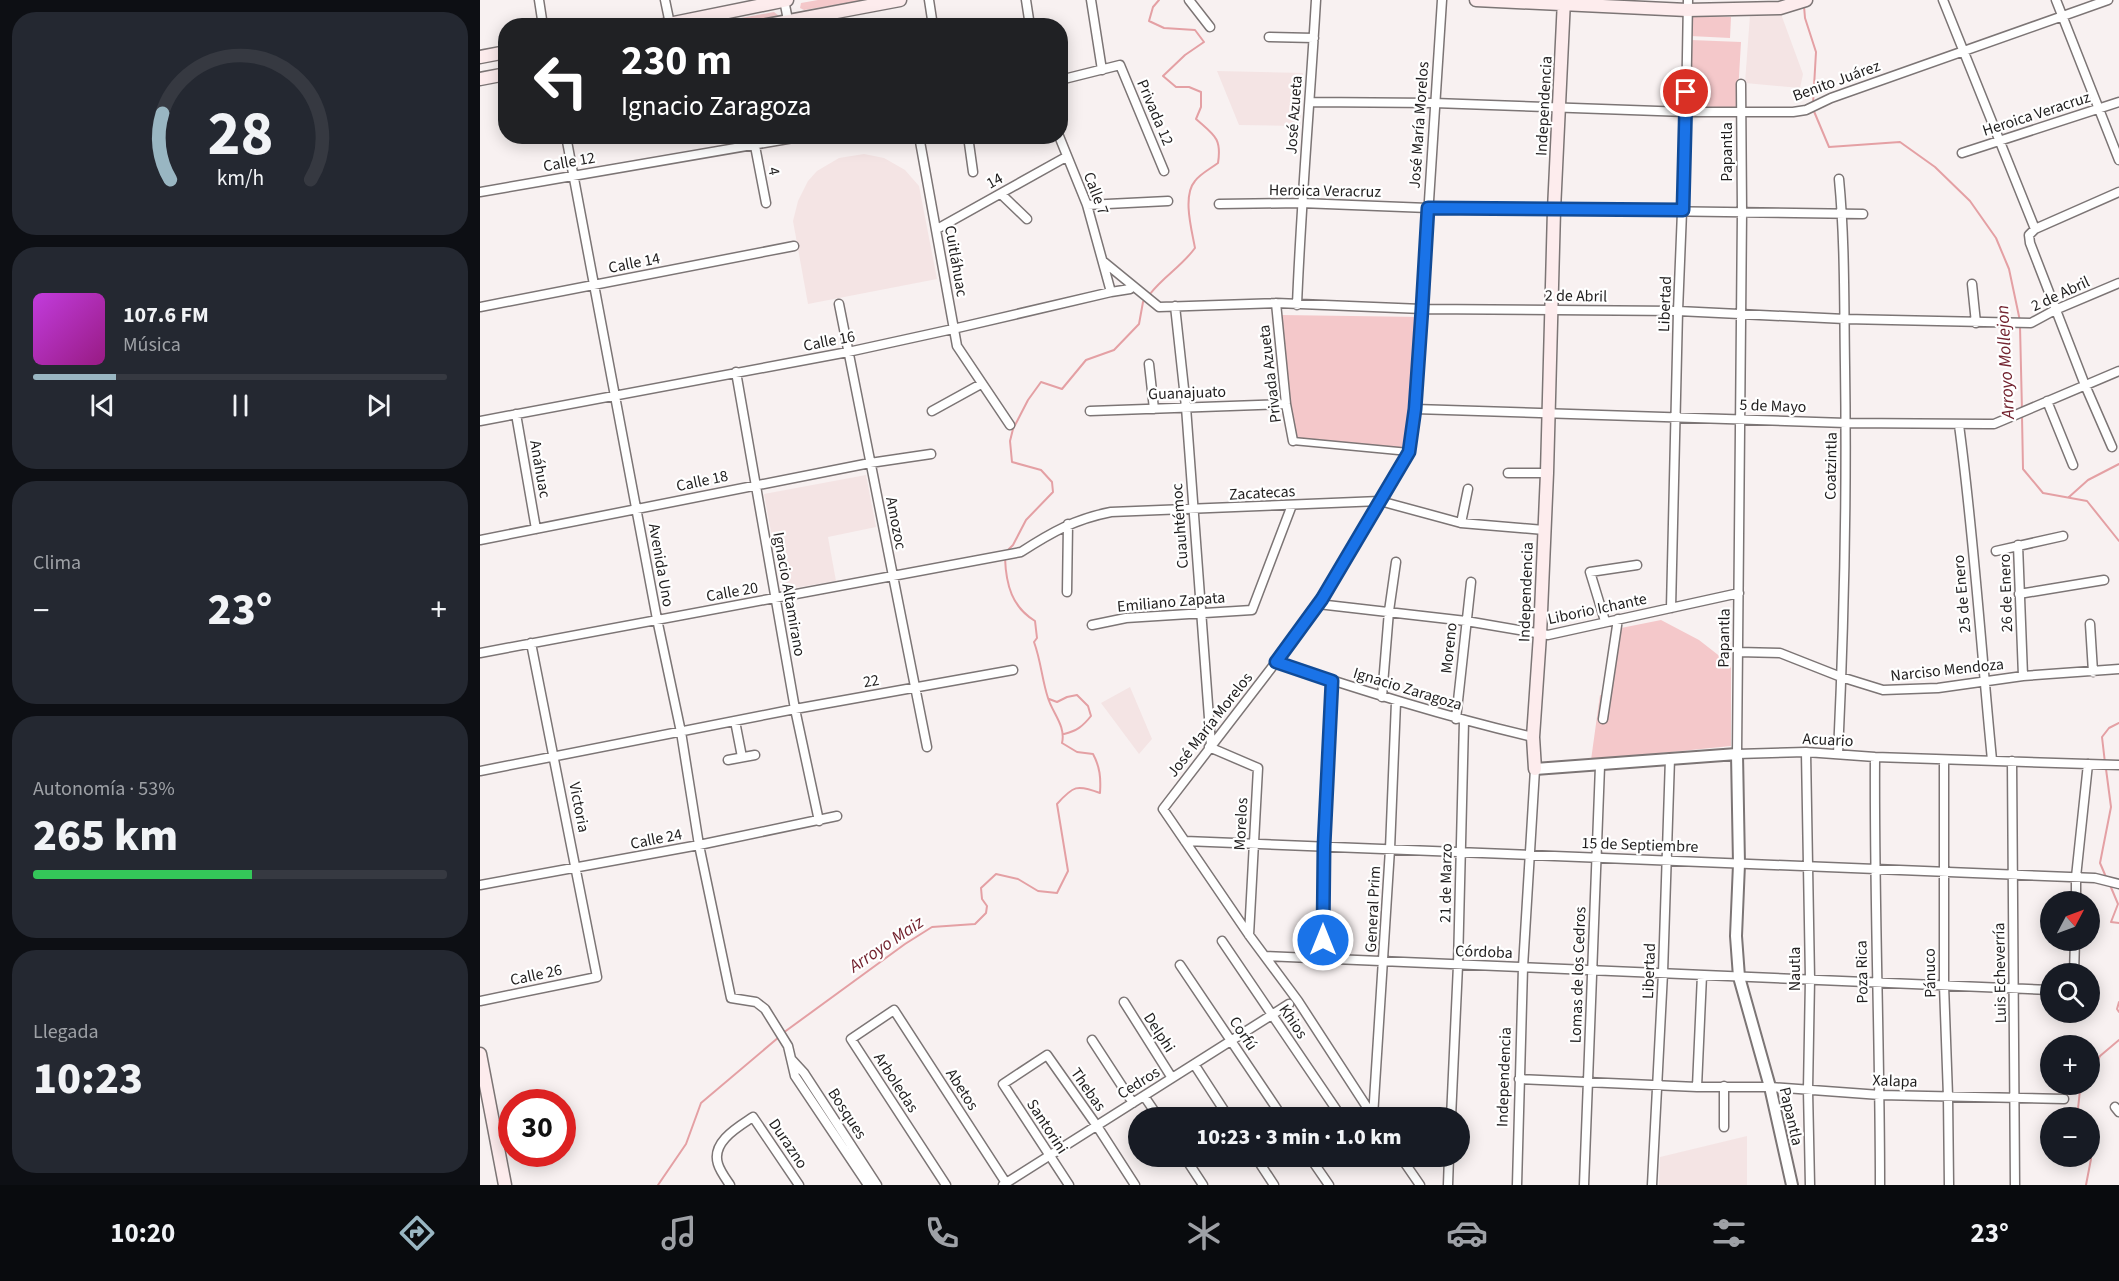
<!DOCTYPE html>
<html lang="es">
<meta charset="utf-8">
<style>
:root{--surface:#171b24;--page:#242831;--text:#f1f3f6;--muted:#9ea1a6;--line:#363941;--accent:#99b6c2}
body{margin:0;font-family:"Source Sans 3",sans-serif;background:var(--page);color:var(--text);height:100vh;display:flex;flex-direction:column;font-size:22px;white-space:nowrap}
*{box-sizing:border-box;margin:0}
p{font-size:20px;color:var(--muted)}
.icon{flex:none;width:33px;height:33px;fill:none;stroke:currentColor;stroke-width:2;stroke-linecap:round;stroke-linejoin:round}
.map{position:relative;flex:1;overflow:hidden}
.drawer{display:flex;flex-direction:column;gap:12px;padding:12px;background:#0d0f14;width:480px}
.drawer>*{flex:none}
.hud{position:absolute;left:18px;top:18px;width:570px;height:126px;border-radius:24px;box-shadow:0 3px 15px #0003;background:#202124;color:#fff;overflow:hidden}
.needle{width:39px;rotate:49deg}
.tools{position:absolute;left:1560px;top:891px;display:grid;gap:12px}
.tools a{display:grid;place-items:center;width:60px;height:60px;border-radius:50%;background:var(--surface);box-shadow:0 3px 15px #0003;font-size:30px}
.speed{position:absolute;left:18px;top:1089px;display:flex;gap:12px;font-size:30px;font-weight:700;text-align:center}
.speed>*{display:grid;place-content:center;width:78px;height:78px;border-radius:50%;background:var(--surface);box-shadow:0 3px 15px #0003;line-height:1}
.speed .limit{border:9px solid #d22;background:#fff;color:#111}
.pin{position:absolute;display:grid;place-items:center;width:51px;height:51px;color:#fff;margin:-26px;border:3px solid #fff;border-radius:50%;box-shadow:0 2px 6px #0007}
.me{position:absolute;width:66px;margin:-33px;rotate:0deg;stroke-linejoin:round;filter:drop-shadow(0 0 4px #0008)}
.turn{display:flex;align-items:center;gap:21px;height:126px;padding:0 24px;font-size:27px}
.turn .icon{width:78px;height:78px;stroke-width:2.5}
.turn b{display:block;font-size:42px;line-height:51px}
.big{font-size:45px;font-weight:800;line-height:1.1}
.drawer .card{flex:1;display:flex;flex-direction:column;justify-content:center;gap:9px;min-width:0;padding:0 21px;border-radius:24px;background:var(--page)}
.drawer .dial{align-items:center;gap:0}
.dial svg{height:156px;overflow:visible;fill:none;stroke:var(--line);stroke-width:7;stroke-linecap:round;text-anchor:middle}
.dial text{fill:var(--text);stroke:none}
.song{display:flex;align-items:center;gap:18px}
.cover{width:72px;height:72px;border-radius:9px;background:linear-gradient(135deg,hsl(290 70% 55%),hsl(310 70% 35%))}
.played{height:6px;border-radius:3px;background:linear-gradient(90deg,var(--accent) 20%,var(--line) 20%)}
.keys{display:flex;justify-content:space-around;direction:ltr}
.heat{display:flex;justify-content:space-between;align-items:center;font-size:33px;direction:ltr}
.charge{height:9px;border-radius:4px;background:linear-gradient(90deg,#34c759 53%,var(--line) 0)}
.trip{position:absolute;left:648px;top:1107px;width:342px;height:60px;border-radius:30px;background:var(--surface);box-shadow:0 3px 15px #0003;font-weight:800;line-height:60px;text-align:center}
.tab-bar{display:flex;height:96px;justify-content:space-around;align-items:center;background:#090b0e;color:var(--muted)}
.tab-bar .icon{width:42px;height:42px}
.tab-bar .current{color:var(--accent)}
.tab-bar b{font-size:27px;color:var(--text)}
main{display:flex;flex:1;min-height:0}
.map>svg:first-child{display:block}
</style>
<main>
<section class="drawer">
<div class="card dial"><svg viewBox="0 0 100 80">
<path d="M14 69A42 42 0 1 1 86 69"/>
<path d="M14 69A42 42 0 0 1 10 35" stroke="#99b6c2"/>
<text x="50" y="56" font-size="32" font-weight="700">28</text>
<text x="50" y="72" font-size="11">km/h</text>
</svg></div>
<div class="card">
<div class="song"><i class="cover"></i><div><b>107.6 FM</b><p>Música</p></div></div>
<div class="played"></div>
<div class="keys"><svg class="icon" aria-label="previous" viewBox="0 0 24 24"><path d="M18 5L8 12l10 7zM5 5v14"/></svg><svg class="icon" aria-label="pause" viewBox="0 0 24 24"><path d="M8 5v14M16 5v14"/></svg><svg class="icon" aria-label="next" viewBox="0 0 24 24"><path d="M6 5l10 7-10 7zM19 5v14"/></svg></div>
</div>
<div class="card"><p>Clima</p>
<div class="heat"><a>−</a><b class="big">23°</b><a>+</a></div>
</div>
<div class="card"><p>Autonomía · 53%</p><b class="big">265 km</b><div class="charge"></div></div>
<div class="card"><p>Llegada</p><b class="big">10:23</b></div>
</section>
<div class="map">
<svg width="1639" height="1185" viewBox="0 0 1639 1185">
<rect width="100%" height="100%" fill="#f8f1f1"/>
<path fill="#f4e4e4" d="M1301,14l22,60 -3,14 -55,-5 5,-68z
M737,71l86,2 -3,53 -61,-1z
M384,154l20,4 21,12 14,16 18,93 -129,25 -15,-83 5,-20 10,-20 9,-10 22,-13z
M386,475l10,52 -48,10 8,44 -54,9 -18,-96z
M650,687l22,52 -13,15 -38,-51z
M1267,1136v49h-88l1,-28z"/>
<path fill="#f4c8ca" d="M338,0h47l-61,10 -4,-2 1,-5z
M294,12l5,4 -4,4 -27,5 -50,1z
M1211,15l40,2 -1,21 -40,-2z
M1211,40l50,2 -4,68 -48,-1z
M802,315l138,2 -15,132 -111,-9z
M1181,620l38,20 32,25v81l-140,14 9,-65 7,1 9,-67z"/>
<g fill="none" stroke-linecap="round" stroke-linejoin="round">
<path stroke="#e4a0a4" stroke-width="2" d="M1324,6l1,12 11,34 -3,52
M1333,109l16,38 71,-5 35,25 35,34 26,37 13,31 11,52
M670,294c14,-18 31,-27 45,-46 -3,-17 -13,-52 0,-67 5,-7 15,-12 23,-18 4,-25 -4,-28 -22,-44l5,-12v-15l-12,-5h-13l-13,-11 22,-21 19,-13 -9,-12 -31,-2 -15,-7 4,-14 6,-7
M1540,326l2,85
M1542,416l1,53 20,24 44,8 32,40
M1589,497l19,-17 31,-16
M525,553l8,-8 13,-25 27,-28 -1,-10 -11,-12 -29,-8 -2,-21 3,-12 15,-29 13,-18 21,7 24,-29 28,-10 25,-26 4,-22 3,-3
M569,699l8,3 10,-5 10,-2 11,11 3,10c-8,10 -14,15 -27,18
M1625,763l-3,-26 7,-9 10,-5
M1626,877l-6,-14 11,-56 -5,-38
M1630,885l8,19 -7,18 8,1
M1639,1002l-2,7 2,3
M303,1033l122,-89 27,-17 43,-3 11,-11 1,-7 -5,-7 -1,-11 15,-14 22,5 20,12 19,2 11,-22 -11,-67c16,-18 20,-20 43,-11 1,-15 0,-26 -7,-39l-16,-2 -15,-9c4,-17 -9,-29 -14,-45 -6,-18 -7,-37 -14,-56l3,-4 -2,-17c-23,-14 -29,-36 -30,-63
M1610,1074l10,-18 19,-16
M1597,1118l3,-28 3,-6
M178,1185l28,-41 15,-41 78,-66
M1606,1185l5,-26 -1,-3"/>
<g stroke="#7c7575" stroke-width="9">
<path id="pedestrian" d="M813,441l116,11"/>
</g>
<g stroke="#7c7575" stroke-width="11">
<path id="minor" d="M59,0l4,26
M185,0l5,24
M304,0l5,25
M449,0l4,26
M546,0l4,26
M611,0l11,70
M709,0l21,27
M1463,0l92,229
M1576,0l63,160
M789,37l45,1
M580,80l60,-15 44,106
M1261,84l1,128 -5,542 69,-2 69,5 244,8
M830,102l124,1 252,9h107l13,-2 25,-12 277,-98
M86,136l91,483 24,113 18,113 32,153 25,4 9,7 23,37 7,30 73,109
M439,136l38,210 53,79
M488,136l5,36
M579,136l28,69 24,87
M275,146l11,57
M1482,153l157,-51
M0,192l325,-56
M521,194l26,25
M739,204l82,-1 127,5 435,6
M607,205l81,-4
M457,229l129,-72
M624,262l55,45 117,-4 146,6 256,2 167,8 186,4 24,-13 64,-27
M1492,284l4,39
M796,303l10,101 7,37
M359,304l88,443
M817,305c4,-102 13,-203 19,-305
M695,306l11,101 25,338
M0,307l314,-61
M669,364l5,45
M256,372l59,337 24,112
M1567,401l26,64
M935,409l431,14 141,1h7l125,-53
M452,411l49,-27
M610,411l196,-7
M36,414l20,115
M0,421l368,-69 105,-23 158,-37 19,-3 3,-3
M1479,425c15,111 22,223 33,335
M1632,447l-27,-62 -55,-142 -1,-8 6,-6 84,-37
M1028,473h39
M981,523l7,-34
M0,540l390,-77 61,-9
M1538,545l5,131
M1516,551l67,-15
M587,592l1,-68
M1539,594l85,-14
M838,604l148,17 82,14 191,-42
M1191,608l7,-297 8,-199 2,-112
M1125,621l-15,-49 47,-7
M1610,624l3,48
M612,625l34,-7 126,-8 40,-105
M1258,652l42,1 61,24 42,13 55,-2 85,-12 96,-7
M0,653l541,-101c31,-20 54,-33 90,-40l269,-11 81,22 83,7
M796,662c85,28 170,55 257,75
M902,697l7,-86 7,-49
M976,719l15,-137
M1123,719l15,-100
M255,721l7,36
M729,747l49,21 -9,167
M1326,752l4,227 -2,111 2,95
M1358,754c6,-129 9,-259 7,-388 -1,-63 0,-125 -6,-187
M1395,757c-1,143 5,285 5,428
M248,760l27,-5
M1464,760v225l4,111 1,89
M1532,761l3,424
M0,771l315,-62 218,-39
M705,841l910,37 24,6
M0,885l219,-40 138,-29
M1596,902v-25l12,-113
M742,941l120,177
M786,956l784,34
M843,959l1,-113 8,-166
M700,965l103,153
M1594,974l1,-34
M0,1001l117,-24 -66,-334
M644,1002l48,76
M612,1040l41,63
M312,1060l12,13 73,112
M714,1064l35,54
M1039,1079l178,8h73l110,8 184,4
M1217,1087l5,-112
M664,1096l15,22
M1635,1107l4,5
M893,1117l17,-268 6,-147
M894,1118l-76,-117 -49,-66 -86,-126 113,-147 46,-63 87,-147 6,-43 7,-100 20,-309
M971,1118l7,-153 6,-244
M1244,1127v-41
M704,1156l19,29
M775,1156l19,29
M829,1156l20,29
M920,1156l20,29
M250,1185c-4,-6 -10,-14 -12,-21 -7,-22 20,-37 35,-47l46,68
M466,1185l-95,-146 43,-29 112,173
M523,1185l286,-181
M589,1185l-66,-101 44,-29 50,71 38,59
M968,1185l1,-29
M1037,1185l6,-218 12,-198
M1104,1185l16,-419
M1172,1185l11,-212 7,-215"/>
</g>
<g stroke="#7c7575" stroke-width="14">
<path id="tertiary" d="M1055,769l202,-15 2,110 -3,72 3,41 31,110 22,98"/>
</g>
<g stroke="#7c7575" stroke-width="15">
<path id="secondary" d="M996,0l211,10 93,-2 26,-8
M179,26l128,-26
M282,26l138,-26
M0,57l26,-5
M0,79l26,-5
M1055,769l-2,-32 7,-102 7,-162 7,-263 10,-210
M0,1054l25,131"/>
</g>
<use href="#pedestrian" stroke="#fff" stroke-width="6"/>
<use href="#minor" stroke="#fff" stroke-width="8"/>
<use href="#tertiary" stroke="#fff" stroke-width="10"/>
<use href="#secondary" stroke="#fdeced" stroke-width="12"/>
</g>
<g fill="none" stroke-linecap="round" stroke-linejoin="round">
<g stroke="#114b97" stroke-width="15">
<path id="route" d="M843,940l1,-94 8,-165 -56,-19 46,-63 87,-147 6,-43 7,-100 6,-101 255,2 3,-118"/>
</g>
<use href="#route" stroke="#1a73e8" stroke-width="10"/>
</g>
<g text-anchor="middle" stroke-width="4.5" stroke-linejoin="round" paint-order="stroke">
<g font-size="16" fill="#201e1e" stroke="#fff">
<text transform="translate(1356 80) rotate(-20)" y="6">Benito Juárez</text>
<text transform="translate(1063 106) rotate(-87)" y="6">Independencia</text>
<text transform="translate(676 112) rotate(67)" y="6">Privada 12</text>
<text transform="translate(1556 113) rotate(-18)" y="6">Heroica Veracruz</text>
<text transform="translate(813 115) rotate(-86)" y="6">José Azueta</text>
<text transform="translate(938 125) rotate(-86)" y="6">José María Morelos</text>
<text transform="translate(1246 152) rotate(-90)" y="6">Papantla</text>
<text transform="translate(89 161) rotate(-10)" y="6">Calle 12</text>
<text transform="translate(295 171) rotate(79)" y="6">4</text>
<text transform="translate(514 180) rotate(-29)" y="6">14</text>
<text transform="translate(845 190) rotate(1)" y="6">Heroica Veracruz</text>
<text transform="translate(617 193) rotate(69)" y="6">Calle 7</text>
<text transform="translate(477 261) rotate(80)" y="6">Cuitláhuac</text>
<text transform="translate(154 262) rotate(-11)" y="6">Calle 14</text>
<text transform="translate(1580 293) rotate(-25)" y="6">2 de Abril</text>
<text transform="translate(1096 295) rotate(1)" y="6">2 de Abril</text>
<text transform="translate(1184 304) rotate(-88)" y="6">Libertad</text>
<text transform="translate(349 340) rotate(-11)" y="6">Calle 16</text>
<text transform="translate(789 374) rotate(-97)" y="6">Privada Azueta</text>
<text transform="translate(707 392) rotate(-2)" y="6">Guanajuato</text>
<text transform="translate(1293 405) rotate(2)" y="6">5 de Mayo</text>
<text transform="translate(1350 466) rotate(-89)" y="6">Coatzintla</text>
<text transform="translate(61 469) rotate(80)" y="6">Anáhuac</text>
<text transform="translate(222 480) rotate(-12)" y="6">Calle 18</text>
<text transform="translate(782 492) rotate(-3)" y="6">Zacatecas</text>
<text transform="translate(417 523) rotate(79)" y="6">Amozoc</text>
<text transform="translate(699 526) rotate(-94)" y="6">Cuauhtémoc</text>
<text transform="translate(182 565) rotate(80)" y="6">Avenida Uno</text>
<text transform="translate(252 591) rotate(-10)" y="6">Calle 20</text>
<text transform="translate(1045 592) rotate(-88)" y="6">Independencia</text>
<text transform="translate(1525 593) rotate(-92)" y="6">26 de Enero</text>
<text transform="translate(310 594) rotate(80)" y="6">Ignacio Altamirano</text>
<text transform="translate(1481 594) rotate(-95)" y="6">25 de Enero</text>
<text transform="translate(691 601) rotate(-5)" y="6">Emiliano Zapata</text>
<text transform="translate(1117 608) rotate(-12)" y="6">Liborio Ichante</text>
<text transform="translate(1243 638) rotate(-89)" y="6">Papantla</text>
<text transform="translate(968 648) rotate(-84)" y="6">Moreno</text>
<text transform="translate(1467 669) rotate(-6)" y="6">Narciso Mendoza</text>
<text transform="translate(391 680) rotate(-10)" y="6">22</text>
<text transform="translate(928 688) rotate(17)" y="6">Ignacio Zaragoza</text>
<text transform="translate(729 724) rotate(-52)" y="6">José María Morelos</text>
<text transform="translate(1348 739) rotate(3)" y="6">Acuario</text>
<text transform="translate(100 807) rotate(79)" y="6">Victoria</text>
<text transform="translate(760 824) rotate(-87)" y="6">Morelos</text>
<text transform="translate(176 838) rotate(-11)" y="6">Calle 24</text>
<text transform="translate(1160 844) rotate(2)" y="6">15 de Septiembre</text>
<text transform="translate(965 883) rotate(-89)" y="6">21 de Marzo</text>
<text transform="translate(892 909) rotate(-87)" y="6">General Prim</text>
<text transform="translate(1004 951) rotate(2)" y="6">Córdoba</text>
<text transform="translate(1314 969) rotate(-90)" y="6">Nautla</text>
<text transform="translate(1168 971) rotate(-88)" y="6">Libertad</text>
<text transform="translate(1381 972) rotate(-91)" y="6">Poza Rica</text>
<text transform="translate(1449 973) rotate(-91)" y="6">Pánuco</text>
<text transform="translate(1519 973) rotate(-91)" y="6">Luis Echeverría</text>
<text transform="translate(56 974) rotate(-12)" y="6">Calle 26</text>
<text transform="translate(1097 975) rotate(-88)" y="6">Lomas de los Cedros</text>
<text transform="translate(814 1021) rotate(56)" y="6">Khios</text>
<text transform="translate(680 1032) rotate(57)" y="6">Delphi</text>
<text transform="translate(764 1033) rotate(56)" y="6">Corfú</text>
<text transform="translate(1023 1077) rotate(-88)" y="6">Independencia</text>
<text transform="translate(1415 1080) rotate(2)" y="6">Xalapa</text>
<text transform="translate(417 1082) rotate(57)" y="6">Arboledas</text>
<text transform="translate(658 1082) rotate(-32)" y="6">Cedros</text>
<text transform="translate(483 1089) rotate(57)" y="6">Abetos</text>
<text transform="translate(609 1089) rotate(55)" y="6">Thebas</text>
<text transform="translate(368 1113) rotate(57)" y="6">Bosques</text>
<text transform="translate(1312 1116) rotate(77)" y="6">Papantla</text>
<text transform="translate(568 1126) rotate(57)" y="6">Santorini</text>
<text transform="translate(309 1143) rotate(56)" y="6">Durazno</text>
</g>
<g font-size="18" font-style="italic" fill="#73232f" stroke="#fff">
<text transform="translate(1525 362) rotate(-93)" y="6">Arroyo Mollejon</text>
<text transform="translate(406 944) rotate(-34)" y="6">Arroyo Maiz</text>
</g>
</g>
</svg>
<div class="tools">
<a><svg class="needle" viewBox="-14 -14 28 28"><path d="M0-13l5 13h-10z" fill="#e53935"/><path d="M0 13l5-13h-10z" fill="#9ea1a6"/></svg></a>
<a><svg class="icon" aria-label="search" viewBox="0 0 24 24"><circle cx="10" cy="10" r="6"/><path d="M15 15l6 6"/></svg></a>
<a>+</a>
<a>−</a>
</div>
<div class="speed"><div class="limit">30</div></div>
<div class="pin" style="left:1206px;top:92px;background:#d93025"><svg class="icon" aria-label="arrive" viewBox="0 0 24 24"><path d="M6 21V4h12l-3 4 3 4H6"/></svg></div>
<svg class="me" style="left:843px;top:940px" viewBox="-20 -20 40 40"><circle r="17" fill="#1a73e8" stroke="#fff" stroke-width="3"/><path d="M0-11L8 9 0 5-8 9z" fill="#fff"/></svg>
<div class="trip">10:23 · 3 min · 1.0 km</div>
<div class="hud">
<div class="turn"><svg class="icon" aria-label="left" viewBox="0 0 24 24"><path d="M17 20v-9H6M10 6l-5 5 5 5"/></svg><div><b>230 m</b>Ignacio Zaragoza</div></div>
</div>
</div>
</main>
<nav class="tab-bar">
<b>10:20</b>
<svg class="icon current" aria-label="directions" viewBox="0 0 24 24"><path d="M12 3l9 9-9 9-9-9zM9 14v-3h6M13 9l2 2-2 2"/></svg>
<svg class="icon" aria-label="music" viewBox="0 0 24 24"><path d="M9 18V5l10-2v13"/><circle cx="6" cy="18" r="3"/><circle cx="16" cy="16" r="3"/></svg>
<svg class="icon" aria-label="phone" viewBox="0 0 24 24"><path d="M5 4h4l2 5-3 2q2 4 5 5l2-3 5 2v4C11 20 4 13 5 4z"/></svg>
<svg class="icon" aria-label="climate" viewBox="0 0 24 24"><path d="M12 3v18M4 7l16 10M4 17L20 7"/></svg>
<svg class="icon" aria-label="car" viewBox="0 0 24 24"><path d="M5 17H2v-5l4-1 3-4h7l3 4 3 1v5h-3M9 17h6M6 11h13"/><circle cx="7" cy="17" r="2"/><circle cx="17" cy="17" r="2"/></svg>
<svg class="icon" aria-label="filters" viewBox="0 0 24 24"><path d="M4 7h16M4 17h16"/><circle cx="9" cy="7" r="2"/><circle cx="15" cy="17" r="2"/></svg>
<b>23°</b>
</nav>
